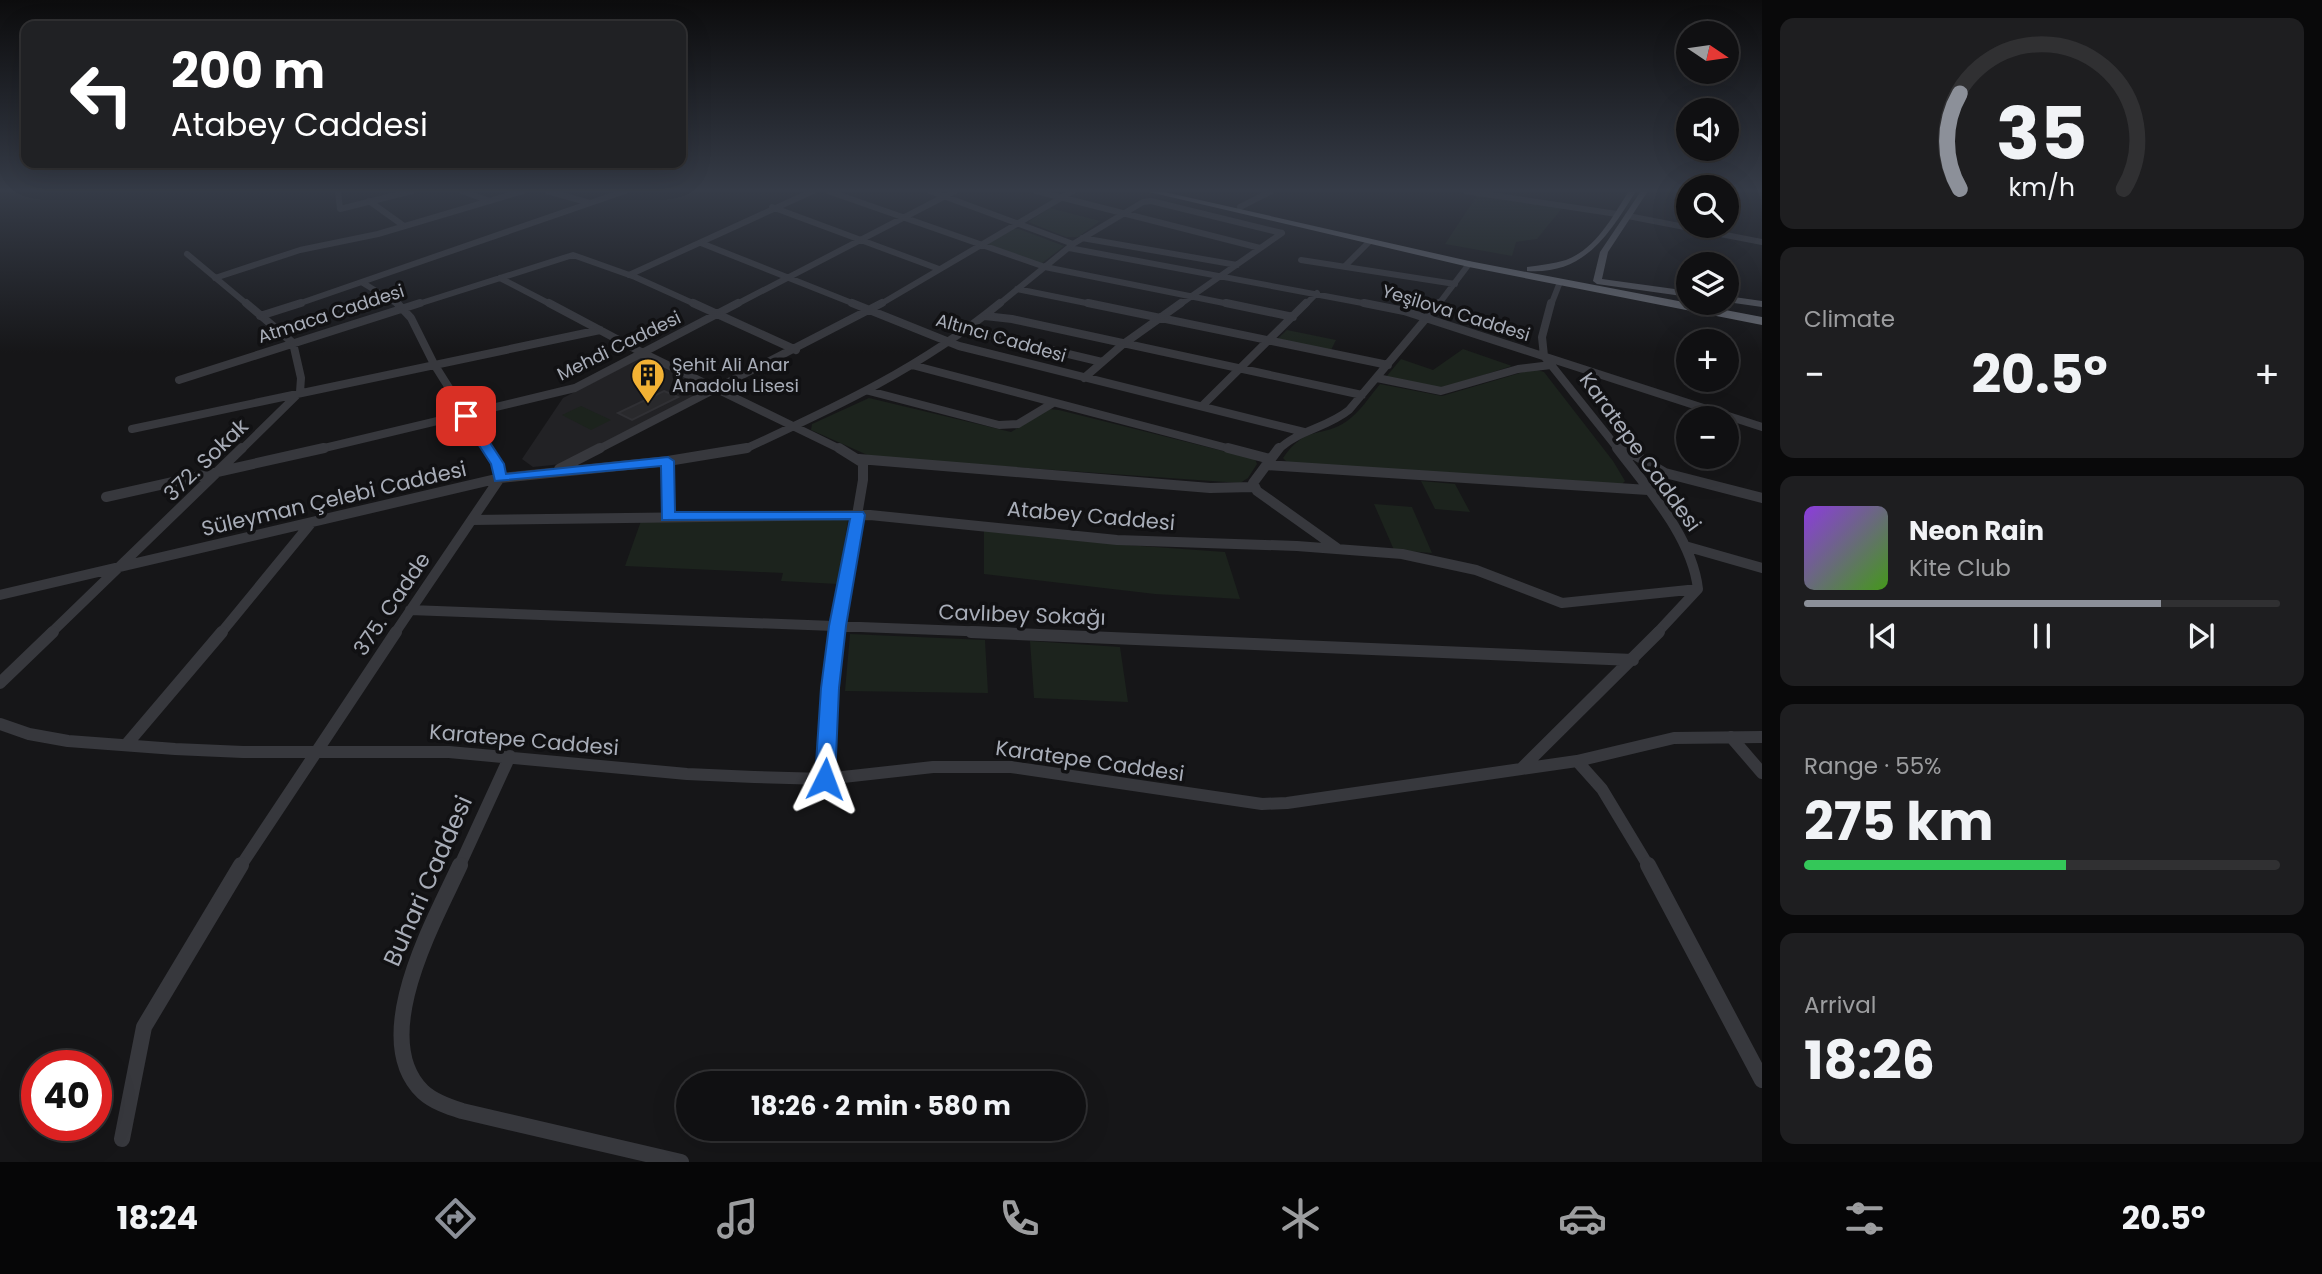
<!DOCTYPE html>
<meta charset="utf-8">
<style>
:root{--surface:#101012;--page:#1e1e20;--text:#f1f3f6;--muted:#9c9d9f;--line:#303032;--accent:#8c9099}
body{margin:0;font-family:Poppins,sans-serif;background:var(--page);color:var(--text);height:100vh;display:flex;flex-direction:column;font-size:26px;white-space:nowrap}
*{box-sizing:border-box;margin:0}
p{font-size:23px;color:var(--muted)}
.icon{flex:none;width:38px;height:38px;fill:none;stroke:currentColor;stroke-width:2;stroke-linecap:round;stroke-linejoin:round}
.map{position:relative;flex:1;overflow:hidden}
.drawer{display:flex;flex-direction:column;gap:18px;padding:18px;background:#09090a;width:560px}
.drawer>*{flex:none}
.top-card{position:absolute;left:21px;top:21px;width:665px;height:147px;border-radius:14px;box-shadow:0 7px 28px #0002,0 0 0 2px var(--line);background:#202124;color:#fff;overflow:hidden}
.needle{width:46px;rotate:103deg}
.buttons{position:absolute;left:1676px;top:21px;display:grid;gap:14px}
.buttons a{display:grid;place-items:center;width:63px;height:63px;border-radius:50%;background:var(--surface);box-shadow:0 7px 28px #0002,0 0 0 2px var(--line);font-size:35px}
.speed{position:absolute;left:21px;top:1050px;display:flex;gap:14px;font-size:35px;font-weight:700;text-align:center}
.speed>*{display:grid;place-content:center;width:91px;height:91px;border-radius:50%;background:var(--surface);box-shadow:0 7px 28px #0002,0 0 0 2px var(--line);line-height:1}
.speed .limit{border:10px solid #d22;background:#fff;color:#111}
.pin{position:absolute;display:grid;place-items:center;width:60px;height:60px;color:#fff;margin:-30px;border-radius:14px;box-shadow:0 4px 10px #0006}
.me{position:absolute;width:77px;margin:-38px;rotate:3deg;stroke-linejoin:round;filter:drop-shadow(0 0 5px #0008)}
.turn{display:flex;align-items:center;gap:24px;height:147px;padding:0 35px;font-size:32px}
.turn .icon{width:91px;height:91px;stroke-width:2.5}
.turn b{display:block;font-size:49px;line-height:60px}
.big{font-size:52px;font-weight:700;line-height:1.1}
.drawer .tile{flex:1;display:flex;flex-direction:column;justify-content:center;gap:10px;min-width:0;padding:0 24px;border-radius:14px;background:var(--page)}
.drawer .dial{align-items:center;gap:0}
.dial svg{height:182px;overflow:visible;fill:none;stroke:var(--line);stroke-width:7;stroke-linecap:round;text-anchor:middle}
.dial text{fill:var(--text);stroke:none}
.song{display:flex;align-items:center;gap:21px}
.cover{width:84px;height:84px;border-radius:10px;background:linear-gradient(135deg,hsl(270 70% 55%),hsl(100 70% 35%))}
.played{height:7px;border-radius:4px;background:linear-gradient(90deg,var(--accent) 75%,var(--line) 75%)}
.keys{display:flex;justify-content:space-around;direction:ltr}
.heat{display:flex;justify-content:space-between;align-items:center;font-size:38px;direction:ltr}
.charge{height:10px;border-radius:5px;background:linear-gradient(90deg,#34c759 55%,var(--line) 0)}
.trip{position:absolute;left:676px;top:1071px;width:410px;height:70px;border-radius:35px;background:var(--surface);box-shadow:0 7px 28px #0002,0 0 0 2px var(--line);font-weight:700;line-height:70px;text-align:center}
.tabs{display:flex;height:112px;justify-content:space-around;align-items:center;background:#060607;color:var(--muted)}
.tabs .icon{width:49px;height:49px}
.tabs .selected{color:var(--accent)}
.tabs b{font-size:32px;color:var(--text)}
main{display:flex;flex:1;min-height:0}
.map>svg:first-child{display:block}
</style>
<main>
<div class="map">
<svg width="1762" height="1162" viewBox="0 0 1762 1162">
<rect width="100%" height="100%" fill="#161618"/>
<path fill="#222225" d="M644,356l65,33 -147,75 -29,3 -11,-8 41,-61z"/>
<path fill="#1c231d" d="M1478,194l85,13 -26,32 -21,3 -4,14 -67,-12z
M1050,208l50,13 -22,16h-12l-38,-15z
M1013,229h6l45,17 -23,18 -55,-20z
M1287,330l49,10 -6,12 -55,-11z
M1463,349l49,17 -73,23 -53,-12 15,-18 32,11z
M1534,369l10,3 69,89 12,20 -4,4 -333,-22 -5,-5c24,-35 39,-19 64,-37 13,-9 23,-25 33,-37l62,12z
M869,398l142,34 38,-23 10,1 196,49 2,5 -9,14 -8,5 -368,-26 -61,-27 1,-6z
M581,406l30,14 -20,10 -29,-15z
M1421,481l34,3 15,28 -35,-3z
M1374,504l38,3 20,46 -38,-3z
M848,520l-10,64 -57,-3 2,-8 -158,-7 16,-45z
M984,531l129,13 112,8 15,47 -85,-5 -171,-20z
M850,634l135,6 3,53 -143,-2z
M1030,641l90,6 8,55 -94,-4z"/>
<path fill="#29292c" stroke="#303034" stroke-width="2" d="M664,391l14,6 -46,23 -14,-7z"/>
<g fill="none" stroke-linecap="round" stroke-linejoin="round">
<path stroke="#37383d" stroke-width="6" d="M338,191l2,18 72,-18
M461,191l29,10
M547,191l43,12
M828,191l217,76 189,38
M930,191l143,53
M1036,191l224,57
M1465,191l152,23
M369,201l35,25
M772,207l167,62
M1240,207l32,-16
M1628,216l134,26
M1082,238l155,27
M701,243l156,62
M1069,248l304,57
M187,254l61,51
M1301,260l154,24
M1345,266l24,-24
M629,275l184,-84
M215,278l85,-28 78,-16 145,-43
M500,278l52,27
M363,283l36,22
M1017,289l79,16
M295,305l330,-114
M415,305l158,-50 62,22 62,28
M735,305l220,-114
M879,305l194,-114
M998,305l75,-61 70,-42 8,-1 131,32
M1179,305l103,-72
M1305,305l12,-12
M1438,305l31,-41
M1551,305l9,-23"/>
<path stroke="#37383d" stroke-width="8" d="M397,303l14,15 23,46 54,86
M549,303l94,50 199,97
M693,303l103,47
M852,303l107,43 345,86
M1088,303l300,62
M1226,303l67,14
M1364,303l40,8 358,116
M1551,303l-9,34 2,19 75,94
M260,316l41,-13
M985,316l27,3 350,76
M967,330l135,32
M912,365l323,85
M1084,378l38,-33 59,-42
M1377,378l64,13 77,-22 33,-4
M179,380l241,-77
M869,391l130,34 19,-1 35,-21
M1202,406l104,-103
M132,429l468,-99
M1618,445l8,5
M241,450l59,-58 1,-14 -8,-35 -47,-40
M316,450l259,-62 163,-85
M597,450l285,-147
M737,450l10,-2c91,-42 175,-81 253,-145
M1278,450c20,-20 49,-22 71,-40l90,-107"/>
<path stroke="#37383d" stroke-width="10" d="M1228,448l42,11
M1279,448l-26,35 4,8 80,57
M1617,448c31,41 75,89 81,141l-41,44
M1623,448l42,25 97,25
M859,459l351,29 43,-1
M668,461v56
M1266,465l382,25
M559,469l41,-21
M106,497l218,-49
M472,520l398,-5 247,25 180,6 105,8 74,16 86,33 136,-14
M1685,546l77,22
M0,595l500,-117 168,-17 79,-13
M410,610l607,23
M51,633l191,-185
M221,633l91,-111
M395,633l105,-155 -3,-14 -10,-16
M837,633l26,-153v-17l-24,-15"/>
<path stroke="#37383d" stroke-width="12" d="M971,632l662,28
M0,683l53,-51
M0,724l29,10 39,7 107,8 68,3h206l238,22 67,3 71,2 108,-12h78l251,37 25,-1 234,-34 138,-137
M1731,737l31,36
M126,745l96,-113
M1577,761l25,28 47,78
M1521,769l56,-8 97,-23 88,-1
M825,779l5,-91 7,-56
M240,867l156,-235
M459,867l51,-111"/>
<path stroke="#37383d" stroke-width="16" d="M460,865c-25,55 -93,173 -37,227 11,10 26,15 39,19l219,51
M1648,865l114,215
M122,1139l22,-112 97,-162"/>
<path fill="#53555c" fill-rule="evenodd" d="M1629,191h7c-27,43 -51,84 -109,80v-4c13,-2 26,-3 39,-7 31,-12 46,-43 63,-69z
M1641,191h7l-40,61 -6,27 87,12v6l-92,-13 -4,-3 7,-29z
M1727,296l35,5v6l-35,-5z"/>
<path fill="#63666e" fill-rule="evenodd" d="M1145,191h15l309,70 293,56v8l-293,-58z"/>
</g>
<linearGradient id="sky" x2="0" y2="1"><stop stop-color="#0c0c0d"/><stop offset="0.54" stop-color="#363c48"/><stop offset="1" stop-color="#363c48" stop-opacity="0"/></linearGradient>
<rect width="1762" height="353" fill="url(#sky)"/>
<path fill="#1a73e8" stroke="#114b97" stroke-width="2" d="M466,413l5,1 33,50 2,10 162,-17 6,4 1,51h188l2,3 -19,111 -7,62 -4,91 -3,5 -7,2 -7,-2 -3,-5 6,-91 8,-62 21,-107 -188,1 -1,-54 -166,15 -4,-17 -31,-48z"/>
<defs>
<g id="building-pin" transform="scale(1.75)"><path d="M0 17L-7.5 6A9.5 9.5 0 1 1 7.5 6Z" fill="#f2b134" stroke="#111113"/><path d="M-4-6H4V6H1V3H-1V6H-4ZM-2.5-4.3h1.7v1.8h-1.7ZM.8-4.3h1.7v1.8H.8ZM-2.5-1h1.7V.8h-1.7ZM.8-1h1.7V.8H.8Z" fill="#111"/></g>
</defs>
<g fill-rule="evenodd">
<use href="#building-pin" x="648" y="375"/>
</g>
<g text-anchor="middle" stroke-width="7" stroke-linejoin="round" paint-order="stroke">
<g font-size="18" fill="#a8adb8" stroke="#111113">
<text transform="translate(1456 313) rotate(17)" y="6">Yeşilova Caddesi</text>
<text transform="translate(331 314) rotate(-18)" y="6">Atmaca Caddesi</text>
<text transform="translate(1001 338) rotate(16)" y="6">Altıncı Caddesi</text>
<text transform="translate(619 346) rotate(-26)" y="6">Mehdi Caddesi</text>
</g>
<g font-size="18" fill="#a8adb8" stroke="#111113" text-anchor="start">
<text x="672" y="371">Şehit Ali Anar<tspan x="672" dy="21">Anadolu Lisesi</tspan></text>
</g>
<g font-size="21" fill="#a8adb8" stroke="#111113">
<text transform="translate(1640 452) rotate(54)" y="7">Karatepe Caddesi</text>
<text transform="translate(206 460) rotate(-44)" y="7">372. Sokak</text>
<text transform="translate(334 499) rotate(-13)" y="7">Süleyman Çelebi Caddesi</text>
<text transform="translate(1091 516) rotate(5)" y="7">Atabey Caddesi</text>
<text transform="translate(392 604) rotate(-56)" y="7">375. Cadde</text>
<text transform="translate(1022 615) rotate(2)" y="7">Cavlıbey Sokağı</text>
<text transform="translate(524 740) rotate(5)" y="7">Karatepe Caddesi</text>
<text transform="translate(1090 761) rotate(8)" y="7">Karatepe Caddesi</text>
</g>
<g font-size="24" fill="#a8adb8" stroke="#111113">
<text transform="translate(428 881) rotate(-66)" y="8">Buhari Caddesi</text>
</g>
</g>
</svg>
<div class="buttons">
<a><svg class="needle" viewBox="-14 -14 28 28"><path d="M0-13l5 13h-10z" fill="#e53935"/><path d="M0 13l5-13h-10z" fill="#9c9d9f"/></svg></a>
<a><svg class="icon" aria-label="sound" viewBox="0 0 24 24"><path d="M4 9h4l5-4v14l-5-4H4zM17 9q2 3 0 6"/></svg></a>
<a><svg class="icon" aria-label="search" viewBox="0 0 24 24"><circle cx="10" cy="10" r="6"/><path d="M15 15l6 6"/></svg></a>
<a><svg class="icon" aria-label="layers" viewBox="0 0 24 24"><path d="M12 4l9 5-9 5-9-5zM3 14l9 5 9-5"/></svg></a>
<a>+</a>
<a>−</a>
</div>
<div class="speed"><div class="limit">40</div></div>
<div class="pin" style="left:466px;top:416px;background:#d93025"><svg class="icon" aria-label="arrive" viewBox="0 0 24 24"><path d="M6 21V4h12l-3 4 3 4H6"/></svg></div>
<svg class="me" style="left:825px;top:779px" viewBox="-20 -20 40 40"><path d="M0-17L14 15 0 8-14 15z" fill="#1a73e8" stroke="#fff" stroke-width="4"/></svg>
<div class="trip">18:26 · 2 min · 580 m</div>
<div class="top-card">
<div class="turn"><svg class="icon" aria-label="left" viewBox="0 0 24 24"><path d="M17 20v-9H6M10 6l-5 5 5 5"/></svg><div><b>200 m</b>Atabey Caddesi</div></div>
</div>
</div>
<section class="drawer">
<div class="tile dial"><svg viewBox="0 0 100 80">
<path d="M14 69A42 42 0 1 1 86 69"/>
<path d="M14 69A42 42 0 0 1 14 27" stroke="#8c9099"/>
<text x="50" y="56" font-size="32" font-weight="700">35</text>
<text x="50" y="72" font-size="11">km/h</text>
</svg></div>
<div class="tile"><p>Climate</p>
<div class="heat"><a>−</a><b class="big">20.5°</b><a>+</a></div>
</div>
<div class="tile">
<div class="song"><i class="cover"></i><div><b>Neon Rain</b><p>Kite Club</p></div></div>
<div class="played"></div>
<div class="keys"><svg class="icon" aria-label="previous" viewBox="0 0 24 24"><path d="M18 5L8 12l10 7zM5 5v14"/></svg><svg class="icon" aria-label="pause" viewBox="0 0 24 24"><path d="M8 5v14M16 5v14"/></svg><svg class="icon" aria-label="next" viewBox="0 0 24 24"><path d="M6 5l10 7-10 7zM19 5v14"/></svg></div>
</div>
<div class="tile"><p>Range · 55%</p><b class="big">275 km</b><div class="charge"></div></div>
<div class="tile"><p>Arrival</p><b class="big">18:26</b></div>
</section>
</main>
<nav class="tabs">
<b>18:24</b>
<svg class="icon selected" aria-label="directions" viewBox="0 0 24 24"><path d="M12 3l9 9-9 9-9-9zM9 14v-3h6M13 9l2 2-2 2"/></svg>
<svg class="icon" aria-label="music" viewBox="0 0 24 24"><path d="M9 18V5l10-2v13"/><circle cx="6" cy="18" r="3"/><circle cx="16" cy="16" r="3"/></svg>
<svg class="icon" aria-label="phone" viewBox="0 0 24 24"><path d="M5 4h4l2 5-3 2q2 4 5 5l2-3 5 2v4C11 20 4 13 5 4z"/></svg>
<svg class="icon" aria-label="climate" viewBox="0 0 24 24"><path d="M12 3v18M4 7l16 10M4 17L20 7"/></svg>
<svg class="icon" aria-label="car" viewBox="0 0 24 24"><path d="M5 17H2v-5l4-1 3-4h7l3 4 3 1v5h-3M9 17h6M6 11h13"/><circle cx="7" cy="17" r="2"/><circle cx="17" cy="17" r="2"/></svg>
<svg class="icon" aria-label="filters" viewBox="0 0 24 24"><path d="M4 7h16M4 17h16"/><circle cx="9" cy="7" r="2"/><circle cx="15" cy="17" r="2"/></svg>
<b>20.5°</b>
</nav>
